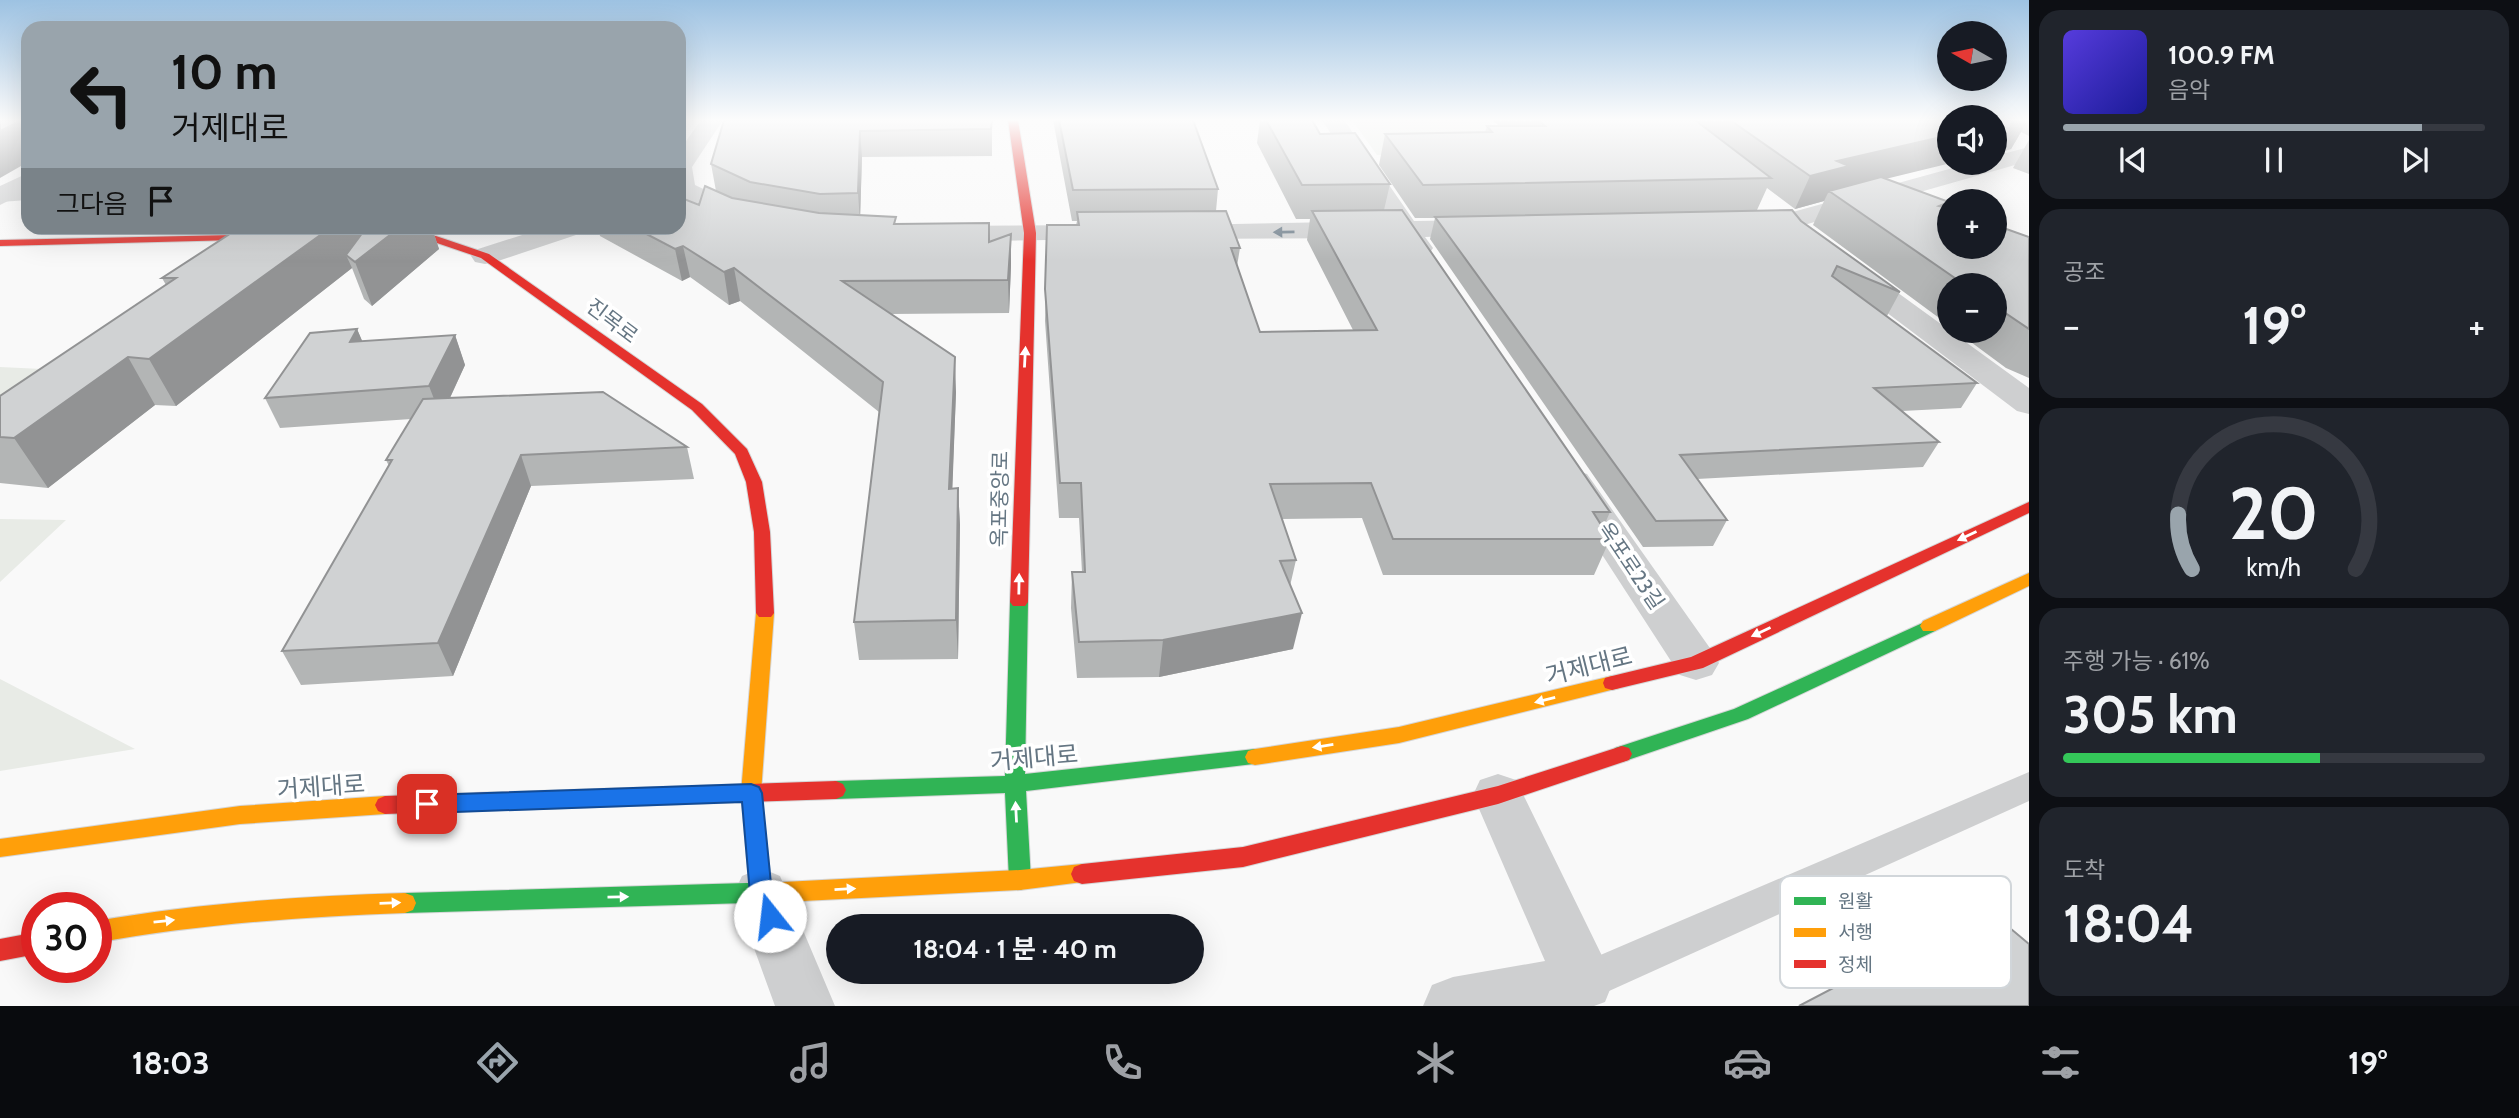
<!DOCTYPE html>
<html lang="ko">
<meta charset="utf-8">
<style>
:root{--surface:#171b24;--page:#20242c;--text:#f1f3f6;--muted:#9ea1a6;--line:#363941;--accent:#99a4ac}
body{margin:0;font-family:Cabin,"Noto Sans KR",sans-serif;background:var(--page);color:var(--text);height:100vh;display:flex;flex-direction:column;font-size:26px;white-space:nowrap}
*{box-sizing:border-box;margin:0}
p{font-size:23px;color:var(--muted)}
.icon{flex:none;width:38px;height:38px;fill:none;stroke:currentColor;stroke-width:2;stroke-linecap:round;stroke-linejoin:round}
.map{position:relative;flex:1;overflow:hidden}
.panel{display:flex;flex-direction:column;gap:10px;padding:10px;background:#0d0f14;width:490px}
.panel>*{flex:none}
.guide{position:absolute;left:21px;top:21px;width:665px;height:214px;border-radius:21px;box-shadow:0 7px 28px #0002;background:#99a4ac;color:#111;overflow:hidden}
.needle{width:46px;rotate:279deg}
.tools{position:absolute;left:1937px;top:21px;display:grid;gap:14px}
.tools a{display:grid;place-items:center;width:70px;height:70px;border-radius:50%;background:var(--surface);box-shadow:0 7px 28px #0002;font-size:35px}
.speed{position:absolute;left:21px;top:892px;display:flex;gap:14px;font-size:35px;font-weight:700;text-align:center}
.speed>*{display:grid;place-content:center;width:91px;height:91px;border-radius:50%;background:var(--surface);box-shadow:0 7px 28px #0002;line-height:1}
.speed .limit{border:10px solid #d22;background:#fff;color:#111}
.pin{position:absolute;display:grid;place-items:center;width:60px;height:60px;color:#fff;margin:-30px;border-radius:14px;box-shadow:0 4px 10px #0006}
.me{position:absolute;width:77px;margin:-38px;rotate:344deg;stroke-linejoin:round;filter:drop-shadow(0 0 5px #0008)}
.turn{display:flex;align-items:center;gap:24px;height:147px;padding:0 35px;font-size:32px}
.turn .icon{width:91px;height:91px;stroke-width:2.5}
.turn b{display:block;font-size:49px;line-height:60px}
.then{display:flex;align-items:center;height:66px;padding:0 35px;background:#0003;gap:14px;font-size:26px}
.big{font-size:52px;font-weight:700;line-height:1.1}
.panel .widget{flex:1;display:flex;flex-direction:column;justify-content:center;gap:10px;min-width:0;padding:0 24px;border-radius:21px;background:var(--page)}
.panel .dial{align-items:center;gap:0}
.dial svg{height:182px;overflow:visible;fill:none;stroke:var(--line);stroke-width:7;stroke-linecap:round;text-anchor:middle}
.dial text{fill:var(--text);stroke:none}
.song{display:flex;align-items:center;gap:21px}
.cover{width:84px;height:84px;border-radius:10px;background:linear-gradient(135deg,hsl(250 70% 55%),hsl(240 70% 35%))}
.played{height:7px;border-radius:4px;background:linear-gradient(90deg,var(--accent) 85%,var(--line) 85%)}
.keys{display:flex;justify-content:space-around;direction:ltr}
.heat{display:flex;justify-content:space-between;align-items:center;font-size:38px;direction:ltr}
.charge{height:10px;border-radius:5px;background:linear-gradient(90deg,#34c759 61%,var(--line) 0)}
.trip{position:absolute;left:826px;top:914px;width:378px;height:70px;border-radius:35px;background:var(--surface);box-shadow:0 7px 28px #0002;font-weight:700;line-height:70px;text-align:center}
.tab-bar{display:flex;height:112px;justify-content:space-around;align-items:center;background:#090b0e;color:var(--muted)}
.tab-bar .icon{width:49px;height:49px}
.tab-bar .current{color:var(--accent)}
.tab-bar b{font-size:32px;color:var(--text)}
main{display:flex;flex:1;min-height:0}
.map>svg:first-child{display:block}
</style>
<main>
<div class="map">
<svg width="2029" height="1006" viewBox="0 0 2029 1006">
<rect width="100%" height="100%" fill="#f9f9f9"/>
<path fill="#e8ebe6" d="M1352,120h135l32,33 -142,2z
M0,367l42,2 -42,30z
M0,519l66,1 -66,62z
M0,678v1l135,70 -135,22z"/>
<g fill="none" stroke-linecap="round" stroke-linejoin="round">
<g stroke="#d5d6d7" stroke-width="2">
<path id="fast" d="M1019,596l6,2 3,4 -3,172 230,-25 7,2 3,6 -3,6 -236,28 5,89 -3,7 -8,3 -8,-3 -3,-7 -4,-87 -169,6 -7,-3 -3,-6 3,-6 7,-3 169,-5 5,-174 3,-4z
M1929,620l6,1 3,5 -3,5 -187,88 -126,43 -7,-2 -3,-6 3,-6 119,-39z
M783,882l8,3 3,7 -3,7 -8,3 -378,11 -8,-3 -3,-7 3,-7 8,-3z"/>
</g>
<g stroke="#d5d6d7" stroke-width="2">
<path id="slow" d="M2029,573v13l-94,45h-12l-3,-5 3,-5z
M765,607l6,2 3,4 -13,180 11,98 3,-6 8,-3 237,-12 62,-6 8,3 3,7 -3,7 -70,9 -237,12 -8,-3 -3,-6 -3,7 -8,3 -8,-3 -3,-7 -9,-100 15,-180 3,-4z
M1612,676l7,2 2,5 -2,5 -220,55 -144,22 -7,-2 -3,-6 3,-6 7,-2 144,-22z
M385,796l7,3 3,6 -3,6 -7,3 -145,10 -240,33v-18l240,-33z
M405,893l8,3 3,7 -3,7 -8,3c-104,4 -206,11 -309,30v-22c103,-18 205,-25 309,-28z"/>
</g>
<g stroke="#d5d6d7" stroke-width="2">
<path id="jam" d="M1008,120h10l18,113 -8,369 -3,4h-12l-3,-4 14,-369z
M383,231l53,5 53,18 213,150 45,45 15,33 8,50 4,81 -3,4h-12l-3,-4 -2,-81 -8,-50 -11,-28 -43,-44 -211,-152 -47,-16 -55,-6 -2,-2z
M274,234l6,3 -2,2 -278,7v-6z
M2029,502v11l-326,155 -91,22 -7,-2 -2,-5 2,-5 7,-2 79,-19z
M1622,746l7,2 3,6 -3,6 -131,44 -255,63 -161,17 -8,-3 -3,-7 3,-7 8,-3 161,-17 255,-61z
M836,781l7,3 3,6 -3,6 -7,3 -451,15 -7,-3 -3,-6 3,-6 7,-3z
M37,932v22l-37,7v-22z"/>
</g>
<path fill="#cecfd0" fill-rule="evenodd" d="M28,190v10l-28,2v-10z
M2029,772v29l-431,195 -14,5 -14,-5 -6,-14 6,-14z"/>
<path fill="#cecfd0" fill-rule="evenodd" d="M701,120h22l-31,47 3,18 63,30 4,6 -4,6h-18l-61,-28v-48z
M1322,120h22l70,101 69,-1 10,2 3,6 -3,6 -68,3 8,11 -4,6h-20l-11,-16 -225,1 -4,-6 4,-6 10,-2 205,-4z
M2029,147v14l-239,68 -53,-1 -4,-6 4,-6 52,-3 182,-50h24v-7z
M28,173v18l-28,14v-19z
M1098,225l10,2 4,6 -4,6 -170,3 -10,-2 -4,-6 4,-6 10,-2z
M544,228h38l-3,6 -84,28 -10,2 -10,-2 -4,-6 4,-6z
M1851,263l10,3 168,122v26l-12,-3 -176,-133 -4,-6 4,-6z
M1574,470l13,4 125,177 7,12 -7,12 -16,5 -16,-5 -125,-193 6,-8z
M1498,774l18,6 89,182 8,20 -8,20 -11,4h-171l9,-21 21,-8 92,-16 -72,-166 7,-15z
M761,868l19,8 55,130h-60l-41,-113 8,-17z"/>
<use href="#fast" fill="#30b455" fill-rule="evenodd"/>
<use href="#slow" fill="#ff9f0a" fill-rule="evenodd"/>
<use href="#jam" fill="#e5322d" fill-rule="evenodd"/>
</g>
<path fill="#b3b5b5" d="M724,120h268v36l-130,1 -2,58 37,9 93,18 21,24 -2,47 -119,1 66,78 -4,97 6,-1 2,37 -2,134 -99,1 -5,-38 25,-210 -139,-111 -11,4 -39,-28 -8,4 -82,-45 -2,-8h81l20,-23 17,-14 -5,-27z
M1053,120h140l25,69 -2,22 24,37 -3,18 23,66 93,-2 -46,-90 3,-21h-14l-39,-76 3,-23h52l8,14 70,50 -6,26 226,302 -7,16 7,11 -16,36h-211l-21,-57 -80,1 14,41 -6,26 3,63 -134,28 -82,1 -6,-70 1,-36h10l-3,-54h-20l-14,-197 2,-96h29l1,-4h-5z
M1492,120h458l-65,59 61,29 83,29v141l-23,-10 -50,-37h39v-46h-45v41l-137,-101 11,-24 -29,8 -28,-21 -10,22 44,11 99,71 -13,24 -2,-1 92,68 -16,25 -59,3 37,31 -16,25 -226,12 30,41 -14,26 -70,1 -213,-308 5,-21h-20l-36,-53 6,-31 100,-2 2,-6h12z
M1995,120h34v16l-8,-4 -10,17 -14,4 -2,3z
M2029,140v34l-16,-6z
M239,228h226l-5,4 -28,-4 7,21 -67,57 -8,-7 -12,-31 -176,138 -21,-1 -107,83 -48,-5v-87l166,-111 -4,-7z
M357,329l5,12 93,-6 10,30 -15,33 237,49 7,32 -163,7 -78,190 -152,9 -19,-34 107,-185 -3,-6 25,-41 -131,9 -15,-30z"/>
<path fill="#929394" d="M22,120h6v42l-28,16v-47z
M2022,120h6l-17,29 -14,4 13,-24 2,-7z
M860,131l2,26 -2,65 -2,-29z
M1950,135v28h1l-123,30 -4,8 -29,8 15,-33 27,-15z
M1949,202l-18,34 8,-30z
M330,228h102l7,21 -67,57 -17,-44 -9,-7 6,13 -176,138 -27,-47z
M1011,234v32l-2,47 -1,-33z
M683,246l7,31 -8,4 -7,-32z
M734,268l6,33 -11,4 -5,-33z
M357,329l13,30 -20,-17z
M455,335l10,30 -24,52 -12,-31z
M128,357l27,48 -107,83 -34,-50z
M955,357l1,35 -5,134 -2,-37z
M521,455l10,31 -78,190 -15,-33z
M958,488l2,37 -2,134 -2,-39z
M1302,613l-9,36 -134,28 4,-37z"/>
<path fill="#d0d2d3" stroke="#929394" stroke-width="2" d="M0,120h22l-22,11z
M724,120h268l-1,9 -131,2 -2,62 -38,1 -70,-12 -39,-18z
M1059,120h134l25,69 -145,1z
M1266,120h46l8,14 35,-1 35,51 -88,1z
M1538,120h157l76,58 -348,7 -38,-51 107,-2 -5,-6h58z
M1730,120h220v15l-113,26 12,5 -39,10z
M1995,120h27l-10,2 -2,7 -15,-4z
M1881,177l68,25 -10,4 11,3v38h45v-22l34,12v92l-34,-23v-21h-30l-136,-94z
M705,186l27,12 87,15 77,4 -2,7 95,-1v19l22,-8 -3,46 -166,1 113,76 -6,132 9,-1 -2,132 -102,2 29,-240 -149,-114 -10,4 -41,-26 -8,3 -40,-21h44v-31l20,8z
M1402,210l208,302h-17l17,27h-217l-22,-56 -101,1 26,76 -16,1 22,52 -139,27 -84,2 -7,-70h13l-4,-89h-21l-15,-194 2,-64h32l-2,-13 149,-1 14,37h-9l29,84 117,-2 -65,-119z
M1792,210l9,11 99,71 -63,-26 -5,10 145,107 -103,5 65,54 -259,13 47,65 -71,1 -221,-304z
M239,228h91l-181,131 -21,-2 -114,81 -14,-1v-41l176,-118h-14z
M366,228h33l-44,34 -9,-7z
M357,329l-7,13 105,-7 -26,51 -164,12 45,-65z
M603,392l84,55 -166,8 -83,188 -156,8 110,-191h-6l37,-61z
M1986,908l43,36v62h-230z"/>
<defs><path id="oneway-solid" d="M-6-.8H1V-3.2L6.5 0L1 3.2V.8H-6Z" transform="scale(1.75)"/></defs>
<use fill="#707f8b" href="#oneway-solid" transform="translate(1284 232) rotate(179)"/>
<g fill="#fff">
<use href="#oneway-solid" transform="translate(1025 357) rotate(-87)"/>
<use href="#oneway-solid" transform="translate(1967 536) rotate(155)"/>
<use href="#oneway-solid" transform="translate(1019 584) rotate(-89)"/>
<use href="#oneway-solid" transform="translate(1761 632) rotate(155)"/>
<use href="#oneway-solid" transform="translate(1545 700) rotate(166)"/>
<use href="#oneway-solid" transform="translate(1323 746) rotate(171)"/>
<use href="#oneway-solid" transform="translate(1016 812) rotate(-93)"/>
<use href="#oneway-solid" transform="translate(845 889) rotate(-3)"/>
<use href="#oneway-solid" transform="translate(618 897) rotate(-1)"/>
<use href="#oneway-solid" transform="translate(390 903) rotate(-2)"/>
<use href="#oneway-solid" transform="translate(164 921) rotate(-6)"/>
</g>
<linearGradient id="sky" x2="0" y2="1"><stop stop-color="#9dc2e2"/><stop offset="0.46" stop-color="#fcfcfc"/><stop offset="1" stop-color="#fcfcfc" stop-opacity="0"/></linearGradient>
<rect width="2029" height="261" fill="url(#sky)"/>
<path fill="#1a73e8" stroke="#114b97" stroke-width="2" d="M751,784l8,3 3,6 10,101 9,22 -3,7 -8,4 -9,-4 -11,-29 -8,-92 -315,11 -8,-3 -3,-6 3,-6 8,-3z"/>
<g text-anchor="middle" stroke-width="7" stroke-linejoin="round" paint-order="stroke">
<g font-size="21" fill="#657683" stroke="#fff">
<text transform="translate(612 321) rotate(37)" y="7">진목로</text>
<text transform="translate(1000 499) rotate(-89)" y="7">옥포중앙로</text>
<text transform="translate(1631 566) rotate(56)" y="7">옥포로23길</text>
</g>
<g font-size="24" fill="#657683" stroke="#fff">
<text transform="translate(1589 666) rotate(-14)" y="8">거제대로</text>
<text transform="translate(1034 758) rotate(-5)" y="8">거제대로</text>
<text transform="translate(321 787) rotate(-4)" y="8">거제대로</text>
</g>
</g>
<rect x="1780" y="876" width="231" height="112" rx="10" fill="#fff" stroke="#d1d6da" stroke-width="2"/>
<rect x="1794" y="897" width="32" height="8" fill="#30b455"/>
<rect x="1794" y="928" width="32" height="9" fill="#ff9f0a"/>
<rect x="1794" y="960" width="32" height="8" fill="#e5322d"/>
<g font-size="19" fill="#657683">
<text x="1838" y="908">원활</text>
<text x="1838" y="939">서행</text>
<text x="1838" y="971">정체</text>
</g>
</svg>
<div class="tools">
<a><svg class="needle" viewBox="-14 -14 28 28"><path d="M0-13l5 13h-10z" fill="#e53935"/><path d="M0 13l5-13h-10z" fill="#9ea1a6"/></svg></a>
<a><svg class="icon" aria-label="sound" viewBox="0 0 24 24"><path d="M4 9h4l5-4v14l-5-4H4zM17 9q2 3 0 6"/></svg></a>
<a>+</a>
<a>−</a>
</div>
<div class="speed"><div class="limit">30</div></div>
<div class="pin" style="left:427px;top:804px;background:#d93025"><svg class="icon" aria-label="arrive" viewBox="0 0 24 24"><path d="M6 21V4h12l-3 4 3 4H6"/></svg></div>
<svg class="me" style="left:770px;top:916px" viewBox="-20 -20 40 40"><circle r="19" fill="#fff"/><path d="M0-13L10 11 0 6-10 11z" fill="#1a73e8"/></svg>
<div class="trip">18:04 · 1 분 · 40 m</div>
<div class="guide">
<div class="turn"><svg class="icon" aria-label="left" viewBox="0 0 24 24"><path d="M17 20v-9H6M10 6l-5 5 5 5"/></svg><div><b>10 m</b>거제대로</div></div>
<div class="then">그다음<svg class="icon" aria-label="arrive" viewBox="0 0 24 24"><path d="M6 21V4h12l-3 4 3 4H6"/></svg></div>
</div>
</div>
<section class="panel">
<div class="widget">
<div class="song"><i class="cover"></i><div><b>100.9 FM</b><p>음악</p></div></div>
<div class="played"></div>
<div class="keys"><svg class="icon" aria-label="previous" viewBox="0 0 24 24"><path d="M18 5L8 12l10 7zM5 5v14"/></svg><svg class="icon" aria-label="pause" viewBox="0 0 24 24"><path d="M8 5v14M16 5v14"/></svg><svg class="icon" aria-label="next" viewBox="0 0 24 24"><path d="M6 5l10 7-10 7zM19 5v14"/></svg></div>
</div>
<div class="widget"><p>공조</p>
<div class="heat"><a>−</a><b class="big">19°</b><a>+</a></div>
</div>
<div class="widget dial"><svg viewBox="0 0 100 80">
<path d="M14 69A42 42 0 1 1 86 69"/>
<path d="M14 69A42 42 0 0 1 8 45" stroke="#99a4ac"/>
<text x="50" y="56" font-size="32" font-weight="700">20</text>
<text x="50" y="72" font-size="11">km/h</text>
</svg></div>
<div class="widget"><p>주행 가능 · 61%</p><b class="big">305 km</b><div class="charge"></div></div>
<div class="widget"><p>도착</p><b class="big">18:04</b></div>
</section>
</main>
<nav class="tab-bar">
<b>18:03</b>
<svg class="icon current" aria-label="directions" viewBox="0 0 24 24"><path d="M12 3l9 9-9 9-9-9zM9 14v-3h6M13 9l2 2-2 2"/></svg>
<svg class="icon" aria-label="music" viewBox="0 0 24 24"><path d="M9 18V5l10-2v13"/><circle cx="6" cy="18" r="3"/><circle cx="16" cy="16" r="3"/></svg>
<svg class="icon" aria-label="phone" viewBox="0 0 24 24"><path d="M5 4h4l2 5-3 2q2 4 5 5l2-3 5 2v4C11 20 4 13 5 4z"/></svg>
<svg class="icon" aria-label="climate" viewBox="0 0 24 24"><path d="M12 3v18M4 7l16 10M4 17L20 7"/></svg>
<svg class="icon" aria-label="car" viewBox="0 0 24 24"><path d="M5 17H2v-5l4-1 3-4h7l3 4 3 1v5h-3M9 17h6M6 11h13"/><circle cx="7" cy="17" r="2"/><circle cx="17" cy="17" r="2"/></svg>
<svg class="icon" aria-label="filters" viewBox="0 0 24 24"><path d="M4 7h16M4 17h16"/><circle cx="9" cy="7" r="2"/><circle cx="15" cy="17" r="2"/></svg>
<b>19°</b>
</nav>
